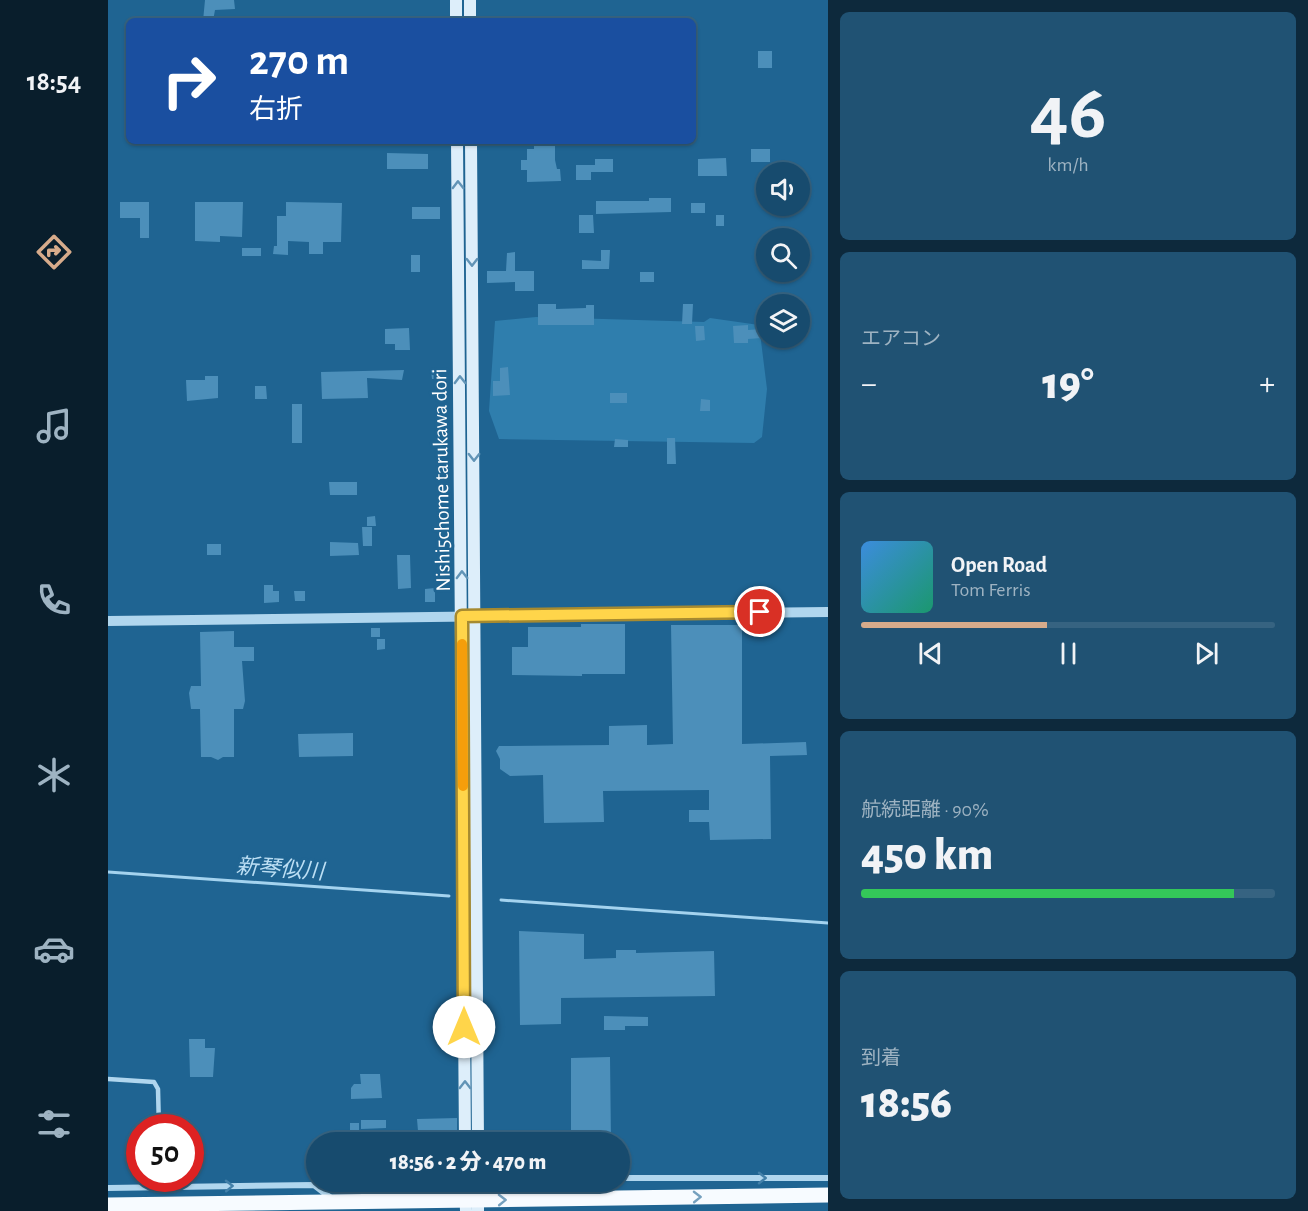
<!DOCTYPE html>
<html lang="ja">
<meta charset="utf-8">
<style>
:root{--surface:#174b6e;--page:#205273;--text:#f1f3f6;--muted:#9eb3c2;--line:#366381;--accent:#d6ab8b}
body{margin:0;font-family:"Alegreya Sans","Noto Sans JP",sans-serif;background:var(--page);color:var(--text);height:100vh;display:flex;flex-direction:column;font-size:22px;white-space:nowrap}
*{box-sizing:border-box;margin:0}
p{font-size:20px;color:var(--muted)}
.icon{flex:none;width:33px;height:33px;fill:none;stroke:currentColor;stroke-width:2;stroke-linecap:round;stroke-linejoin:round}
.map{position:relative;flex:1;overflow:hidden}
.details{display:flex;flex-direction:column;gap:12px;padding:12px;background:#0d293c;width:480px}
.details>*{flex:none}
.top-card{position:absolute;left:18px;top:18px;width:570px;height:126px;border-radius:9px;box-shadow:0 2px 4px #0004,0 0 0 2px var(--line);background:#1a4fa0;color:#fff;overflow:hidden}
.tools{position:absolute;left:648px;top:162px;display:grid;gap:12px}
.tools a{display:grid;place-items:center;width:54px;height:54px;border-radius:50%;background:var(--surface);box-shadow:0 2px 4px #0004,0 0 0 2px var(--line);font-size:30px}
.speed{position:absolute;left:18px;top:1114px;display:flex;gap:12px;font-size:30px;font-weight:700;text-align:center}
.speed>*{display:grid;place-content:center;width:78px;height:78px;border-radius:50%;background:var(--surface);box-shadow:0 2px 4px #0004,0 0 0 2px var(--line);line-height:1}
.speed .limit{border:9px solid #d22;background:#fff;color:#111}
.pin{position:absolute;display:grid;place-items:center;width:51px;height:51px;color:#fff;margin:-26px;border:3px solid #fff;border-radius:50%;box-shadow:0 2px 6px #0007}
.me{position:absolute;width:66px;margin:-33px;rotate:0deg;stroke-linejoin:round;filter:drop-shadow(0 0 4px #0008)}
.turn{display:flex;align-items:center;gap:21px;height:126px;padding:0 24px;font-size:27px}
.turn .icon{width:78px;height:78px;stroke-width:2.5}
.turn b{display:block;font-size:42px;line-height:51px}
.big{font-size:45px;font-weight:800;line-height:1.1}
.details .widget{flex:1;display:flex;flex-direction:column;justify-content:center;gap:9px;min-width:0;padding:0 21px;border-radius:9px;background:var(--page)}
.details .dial{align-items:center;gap:0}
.dial b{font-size:78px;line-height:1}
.song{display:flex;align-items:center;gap:18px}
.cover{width:72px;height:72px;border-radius:9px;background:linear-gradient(135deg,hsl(210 70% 55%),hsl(160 70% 35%))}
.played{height:6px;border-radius:3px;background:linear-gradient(90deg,var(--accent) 45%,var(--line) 45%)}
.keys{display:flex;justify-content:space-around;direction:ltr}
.heat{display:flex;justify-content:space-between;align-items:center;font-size:33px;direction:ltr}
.charge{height:9px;border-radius:4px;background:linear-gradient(90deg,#34c759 90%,var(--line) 0)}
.trip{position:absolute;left:198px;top:1132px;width:324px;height:60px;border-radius:30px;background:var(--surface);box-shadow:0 2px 4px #0004,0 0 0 2px var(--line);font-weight:800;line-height:60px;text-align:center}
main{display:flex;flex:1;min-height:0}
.menu{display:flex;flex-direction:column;width:108px;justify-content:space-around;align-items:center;background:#091e2c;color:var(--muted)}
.menu .icon{width:42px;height:42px}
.menu .current{color:var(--accent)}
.menu b{font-size:27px;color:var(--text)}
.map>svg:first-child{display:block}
</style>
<main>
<nav class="menu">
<b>18:54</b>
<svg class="icon current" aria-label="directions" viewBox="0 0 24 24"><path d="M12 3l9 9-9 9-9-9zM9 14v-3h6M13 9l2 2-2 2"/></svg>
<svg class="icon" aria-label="music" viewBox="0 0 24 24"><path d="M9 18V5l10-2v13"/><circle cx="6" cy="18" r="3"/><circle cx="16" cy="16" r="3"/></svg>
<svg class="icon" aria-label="phone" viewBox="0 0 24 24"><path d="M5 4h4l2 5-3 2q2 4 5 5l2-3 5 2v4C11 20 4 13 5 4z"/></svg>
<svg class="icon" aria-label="climate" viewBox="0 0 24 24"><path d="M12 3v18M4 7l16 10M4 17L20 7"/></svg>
<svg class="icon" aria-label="car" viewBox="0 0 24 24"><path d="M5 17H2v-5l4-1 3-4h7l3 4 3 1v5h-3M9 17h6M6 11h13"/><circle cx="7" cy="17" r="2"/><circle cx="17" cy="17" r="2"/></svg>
<svg class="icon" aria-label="filters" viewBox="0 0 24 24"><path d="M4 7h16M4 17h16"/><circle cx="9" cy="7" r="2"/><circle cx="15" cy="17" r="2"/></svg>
</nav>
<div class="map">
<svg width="720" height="1211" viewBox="0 0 720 1211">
<rect width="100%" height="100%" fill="#1f6492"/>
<path fill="#2f7ead" d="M428,317l168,5 6,-4 49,7 8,64 -5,48 -8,6 -255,-4 -10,-28 6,-90z"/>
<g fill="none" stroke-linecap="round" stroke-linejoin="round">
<path stroke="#a4d3ef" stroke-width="3" d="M0,872l341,24
M393,900l327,23"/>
</g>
<path fill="#4c8fba" d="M97,0h29l1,9 -20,1 -2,11h-10z
M650,51h14v17h-14z
M426,141h21v19l2,9h3l1,12 -34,1v-12h-6v-10h6v-11h7z
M643,149h19v13h-19z
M279,153l41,1v15h-41z
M618,158l1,18h-29v-17z
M487,159h18v13h-22v8h-15v-15h19z
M541,198h22v14l-75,2v-13h53z
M12,202h29v36h-9v-20h-20z
M87,202h48l-1,35 -22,-1v6l-25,-1z
M178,202l56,1 -1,39h-18v12h-14v-12l-21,-1v14l-15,-1 1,-8h3v-30h9z
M583,203h14v10h-14z
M304,207h28v12h-28z
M471,215h14l1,18h-15z
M608,215h8v11h-8z
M134,248h19v8h-19z
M493,250h9l-1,19h-27v-9l19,1z
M407,252v19h19v20h-19v-9l-28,1v-12h19l1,-18z
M303,255h9v17h-9z
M532,272h14v10h-14z
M430,304h18v5l30,-1v-3h8v20h-56z
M575,304h10l-1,20h-10z
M640,325v5l13,-1 1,9 -14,1v4h-14l-1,-17z
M587,326h9l1,14 -9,1z
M301,328l1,22h-15v-6h-10v-15z
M400,367l2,28 -17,1v-15h7v-13z
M337,369l1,9 -14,1 -1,-9z
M296,370l-2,10 -35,-2 1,20 -46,1 -1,-27z
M97,376h13v22l-31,3 -1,-21h19z
M147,386h11l1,13h-12z
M502,393h17v10h-17z
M593,399l9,1v11h-10z
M184,404h10v39h-10z
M559,438h8l1,26h-9z
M507,439l13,1v7h-14z
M221,482h28v13h-27z
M267,516l1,10h-9v-9z
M254,527h10v19h-9z
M222,542l28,1 1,12 -29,1z
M99,544h14v11h-14z
M289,555h13l1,33 -13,1z
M156,585h9v6h6v11l-15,1z
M327,588v14h-10v-13z
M186,591h11v10h-10z
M473,624h44v50h-43v2l-70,-1v-28h16v-20h53z
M563,625h71v119l64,-2 1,13 -37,1 1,83 -61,1 -1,-18h-20v-12h20v-20l-106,1 1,31 -60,1 -1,-48 -33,1 -10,-7v-10l-4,-8 3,-5 110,-1v-19l38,-1v20l26,-1z
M263,628h9v9h-9z
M126,631v16h20v14h-12l3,40 -2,8h-9v48h-11l-5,3 -7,-3h-10l-1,-48h-9l-2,-16 2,-7h10l-1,-54z
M269,639h8v10l-8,1z
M245,733v23l-54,1 -1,-23z
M411,931l65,3v25l32,-1v-8h20v3l78,-2 1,45 -154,2v26l-41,1z
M496,1016l44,1v9h-23v4h-21z
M81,1039h16v9h10l-2,29h-23z
M502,1057l1,86h-40v-85z
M252,1074h20l2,24 -31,1v-11l3,-4h7z
M349,1118v12l-39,1 -1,-12z
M253,1120h25v8l-25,1z
M242,1123h9v14l-9,1z"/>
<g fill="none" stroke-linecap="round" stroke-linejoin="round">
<path stroke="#b0d6ee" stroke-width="4.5" d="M0,1079l46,3 4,7 1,39
M53,1179v8"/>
<path stroke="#b0d6ee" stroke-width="6" d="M512,1178h208
M0,1188l206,-3 17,13
M454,1194l20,-12"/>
<path stroke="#b0d6ee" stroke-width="10" d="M0,621l720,-9"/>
<path stroke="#ddeefa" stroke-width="12" d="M348,0v21
M362,0v21
M349,141l8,1002
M363,141l7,1002
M357,1182l1,29
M370,1182v29"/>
<path stroke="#f7fbff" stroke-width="15" d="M0,1205l720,-10"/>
</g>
<defs><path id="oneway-chevron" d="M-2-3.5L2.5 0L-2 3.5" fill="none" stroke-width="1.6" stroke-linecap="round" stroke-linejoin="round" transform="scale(1.5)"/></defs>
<g stroke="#6294b6">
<use href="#oneway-chevron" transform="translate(350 185) rotate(-91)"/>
<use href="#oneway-chevron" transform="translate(364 262) rotate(90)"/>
<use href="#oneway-chevron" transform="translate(352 380) rotate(-91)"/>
<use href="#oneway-chevron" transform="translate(366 457) rotate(90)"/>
<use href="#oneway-chevron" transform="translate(354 575) rotate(-91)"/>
<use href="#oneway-chevron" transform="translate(357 1085) rotate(-90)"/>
</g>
<g stroke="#4380a9">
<use href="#oneway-chevron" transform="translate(654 1178)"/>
<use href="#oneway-chevron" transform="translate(121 1186) rotate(-1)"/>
</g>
<g stroke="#75a0be">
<use href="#oneway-chevron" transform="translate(589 1197) rotate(-1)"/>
<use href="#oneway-chevron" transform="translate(394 1200) rotate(-1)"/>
</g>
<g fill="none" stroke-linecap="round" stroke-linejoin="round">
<g stroke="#a68a30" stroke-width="15">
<path id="route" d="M356,1027l-2,-411 298,-4"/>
</g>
<use href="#route" stroke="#ffd54a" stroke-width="10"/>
<path stroke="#f59e0b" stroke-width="10" d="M354,644l1,142"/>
</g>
<g text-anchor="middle" stroke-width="6" stroke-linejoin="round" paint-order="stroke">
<g font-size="21" fill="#fff" stroke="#1f6492">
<text transform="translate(333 480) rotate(-91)" y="7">Nishi5chome tarukawa dori</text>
</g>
<g font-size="22" font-style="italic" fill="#bcdff4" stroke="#1f6492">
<text transform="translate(172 868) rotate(4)" y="8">新琴似川</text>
</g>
</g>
</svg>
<div class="tools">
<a><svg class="icon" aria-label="sound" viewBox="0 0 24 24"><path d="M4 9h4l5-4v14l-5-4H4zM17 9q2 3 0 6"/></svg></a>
<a><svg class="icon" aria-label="search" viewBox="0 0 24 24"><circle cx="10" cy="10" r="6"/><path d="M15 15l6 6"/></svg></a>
<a><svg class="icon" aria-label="layers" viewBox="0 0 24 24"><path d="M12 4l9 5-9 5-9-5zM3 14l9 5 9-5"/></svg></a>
</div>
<div class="speed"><div class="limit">50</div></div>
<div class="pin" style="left:652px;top:612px;background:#d93025"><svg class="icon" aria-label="arrive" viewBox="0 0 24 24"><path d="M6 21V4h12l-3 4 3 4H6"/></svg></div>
<svg class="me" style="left:356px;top:1027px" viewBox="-20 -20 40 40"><circle r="19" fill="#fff"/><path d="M0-13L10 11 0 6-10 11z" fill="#ffd54a"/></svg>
<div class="trip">18:56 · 2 分 · 470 m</div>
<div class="top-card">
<div class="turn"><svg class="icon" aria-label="right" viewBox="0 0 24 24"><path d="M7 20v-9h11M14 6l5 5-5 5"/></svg><div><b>270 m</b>右折</div></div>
</div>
</div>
<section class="details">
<div class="widget dial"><b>46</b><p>km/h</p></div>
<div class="widget"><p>エアコン</p>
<div class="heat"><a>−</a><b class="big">19°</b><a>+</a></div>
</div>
<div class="widget">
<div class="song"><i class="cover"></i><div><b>Open Road</b><p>Tom Ferris</p></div></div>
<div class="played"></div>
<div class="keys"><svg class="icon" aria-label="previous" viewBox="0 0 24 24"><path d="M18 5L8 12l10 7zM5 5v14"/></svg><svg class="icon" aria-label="pause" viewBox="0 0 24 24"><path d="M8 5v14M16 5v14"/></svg><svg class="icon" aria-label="next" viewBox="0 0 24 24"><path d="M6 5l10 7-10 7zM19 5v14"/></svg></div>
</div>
<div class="widget"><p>航続距離 · 90%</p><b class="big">450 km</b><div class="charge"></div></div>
<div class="widget"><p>到着</p><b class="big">18:56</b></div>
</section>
</main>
